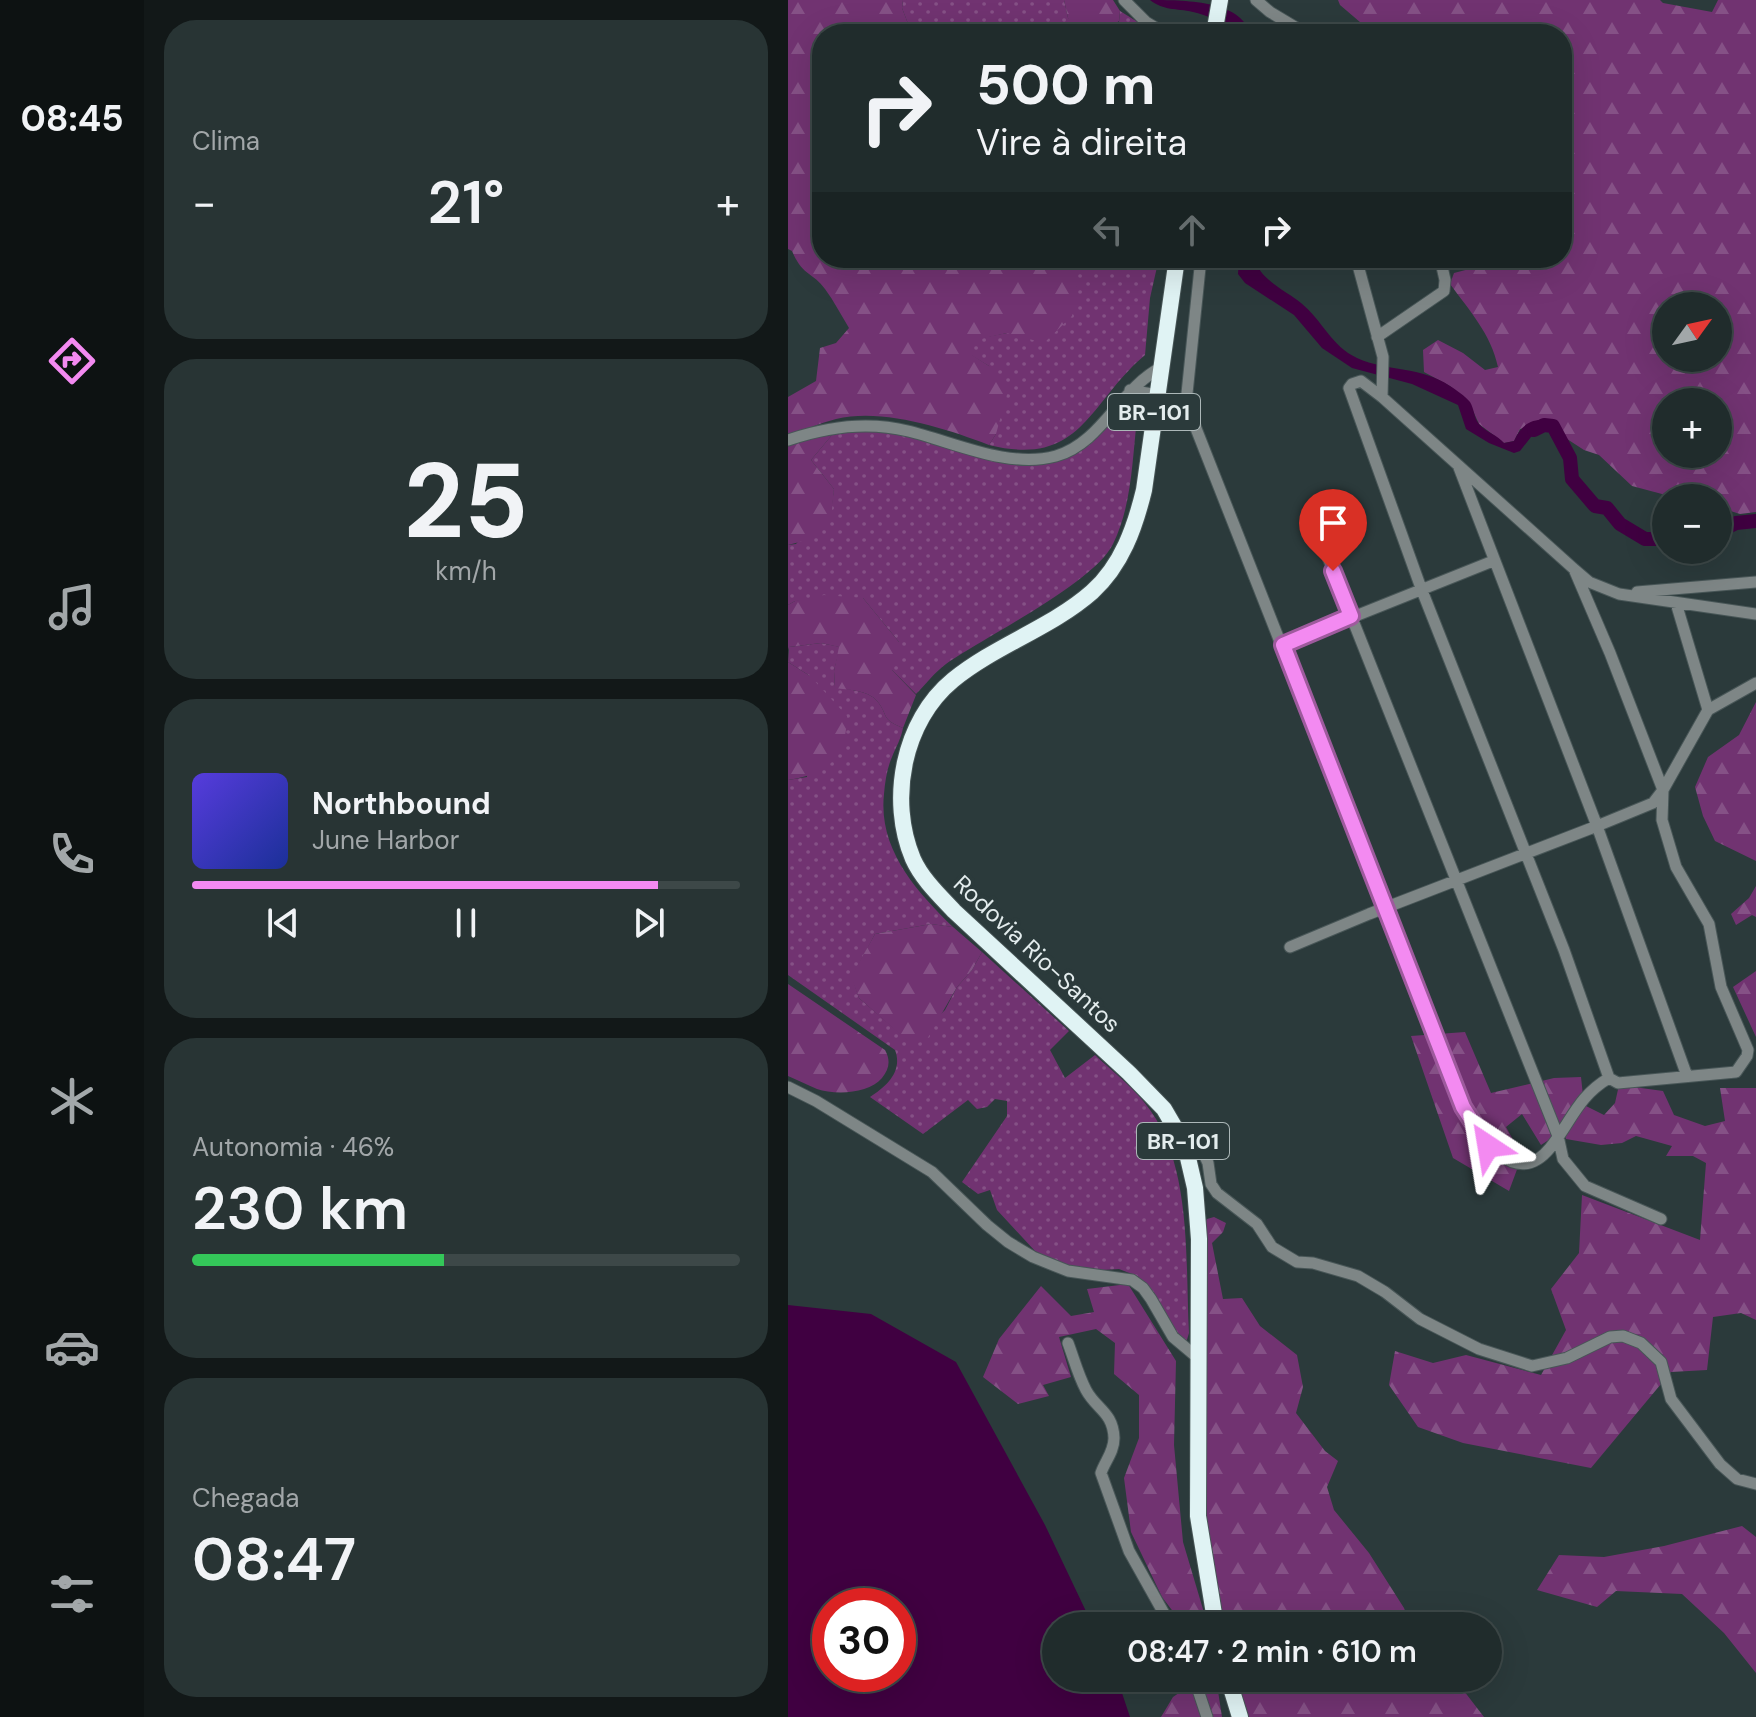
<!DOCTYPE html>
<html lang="pt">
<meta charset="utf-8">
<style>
:root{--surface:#202c2c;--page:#283434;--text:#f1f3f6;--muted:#a2a7a9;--line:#3d4848;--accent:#f38af1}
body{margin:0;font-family:"DM Sans",sans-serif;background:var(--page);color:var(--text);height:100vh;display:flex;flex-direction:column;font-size:30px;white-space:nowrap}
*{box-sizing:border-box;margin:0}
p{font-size:26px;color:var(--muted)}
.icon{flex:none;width:44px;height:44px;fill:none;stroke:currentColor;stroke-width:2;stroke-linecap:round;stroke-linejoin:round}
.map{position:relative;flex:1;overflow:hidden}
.drawer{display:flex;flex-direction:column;gap:20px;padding:20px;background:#121818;width:644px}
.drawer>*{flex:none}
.hud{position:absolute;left:24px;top:24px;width:760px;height:244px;border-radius:32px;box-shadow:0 8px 32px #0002,0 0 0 2px var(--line);background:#202c2c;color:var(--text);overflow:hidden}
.needle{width:52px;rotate:57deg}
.buttons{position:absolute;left:864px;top:292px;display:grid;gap:16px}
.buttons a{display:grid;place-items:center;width:80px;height:80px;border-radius:50%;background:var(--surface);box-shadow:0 8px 32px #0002,0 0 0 2px var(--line);font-size:40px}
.speed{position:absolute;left:24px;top:1588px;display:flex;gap:16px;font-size:40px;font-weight:700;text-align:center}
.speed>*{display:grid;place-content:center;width:104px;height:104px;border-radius:50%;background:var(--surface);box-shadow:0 8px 32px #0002,0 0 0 2px var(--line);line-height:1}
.speed .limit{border:12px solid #d22;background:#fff;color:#111}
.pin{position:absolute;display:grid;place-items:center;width:68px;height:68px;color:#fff;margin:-82px -34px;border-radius:50% 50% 50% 0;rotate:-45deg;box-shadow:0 0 8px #0007}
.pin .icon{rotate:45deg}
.me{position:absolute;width:88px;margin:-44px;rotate:327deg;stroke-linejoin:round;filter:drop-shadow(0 0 6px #0008)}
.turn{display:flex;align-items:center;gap:28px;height:168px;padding:0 32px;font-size:36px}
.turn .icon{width:104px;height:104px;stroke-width:2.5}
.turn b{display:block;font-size:56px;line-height:68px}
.lanes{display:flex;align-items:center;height:76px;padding:0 32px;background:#0003;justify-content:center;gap:40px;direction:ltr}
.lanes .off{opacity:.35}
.big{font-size:60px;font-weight:600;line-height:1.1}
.drawer .tile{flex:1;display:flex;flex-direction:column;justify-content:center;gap:12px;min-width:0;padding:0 28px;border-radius:32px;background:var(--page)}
.drawer .dial{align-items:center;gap:0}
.dial b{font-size:104px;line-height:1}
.song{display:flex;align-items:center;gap:24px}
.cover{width:96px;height:96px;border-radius:12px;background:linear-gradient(135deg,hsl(250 70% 55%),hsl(230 70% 35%))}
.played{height:8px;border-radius:4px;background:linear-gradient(90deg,var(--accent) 85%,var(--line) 85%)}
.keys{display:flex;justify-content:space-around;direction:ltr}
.heat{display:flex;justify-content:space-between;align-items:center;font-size:44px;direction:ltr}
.charge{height:12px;border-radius:6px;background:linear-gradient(90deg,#34c759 46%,var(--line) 0)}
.trip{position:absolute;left:254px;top:1612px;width:460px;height:80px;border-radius:40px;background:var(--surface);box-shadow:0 8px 32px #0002,0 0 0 2px var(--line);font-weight:600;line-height:80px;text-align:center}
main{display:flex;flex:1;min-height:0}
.tab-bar{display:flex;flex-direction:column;width:144px;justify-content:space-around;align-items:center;background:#0d1212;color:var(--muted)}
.tab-bar .icon{width:56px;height:56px}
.tab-bar .on{color:var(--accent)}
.tab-bar b{font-size:36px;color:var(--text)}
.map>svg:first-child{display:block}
</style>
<main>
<nav class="tab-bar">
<b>08:45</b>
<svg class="icon on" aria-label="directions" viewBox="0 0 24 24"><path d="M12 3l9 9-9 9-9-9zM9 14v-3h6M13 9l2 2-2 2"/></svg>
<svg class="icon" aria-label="music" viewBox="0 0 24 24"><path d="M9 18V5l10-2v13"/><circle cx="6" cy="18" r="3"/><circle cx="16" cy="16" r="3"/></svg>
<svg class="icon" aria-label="phone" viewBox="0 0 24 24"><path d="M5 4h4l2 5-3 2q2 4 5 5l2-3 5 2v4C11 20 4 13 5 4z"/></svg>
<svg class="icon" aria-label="climate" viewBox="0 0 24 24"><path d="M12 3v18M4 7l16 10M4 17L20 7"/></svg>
<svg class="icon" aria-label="car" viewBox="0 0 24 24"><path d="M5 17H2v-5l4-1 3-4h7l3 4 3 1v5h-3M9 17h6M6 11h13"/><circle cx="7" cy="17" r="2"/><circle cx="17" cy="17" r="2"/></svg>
<svg class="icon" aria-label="filters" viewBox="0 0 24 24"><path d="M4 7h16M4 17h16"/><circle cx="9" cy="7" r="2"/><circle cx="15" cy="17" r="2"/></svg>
</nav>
<section class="drawer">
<div class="tile"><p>Clima</p>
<div class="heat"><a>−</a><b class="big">21°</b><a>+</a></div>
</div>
<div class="tile dial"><b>25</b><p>km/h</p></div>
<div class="tile">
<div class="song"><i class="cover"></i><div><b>Northbound</b><p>June Harbor</p></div></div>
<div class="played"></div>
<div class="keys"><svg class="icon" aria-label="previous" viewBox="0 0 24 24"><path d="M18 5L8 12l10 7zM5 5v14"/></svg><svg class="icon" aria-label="pause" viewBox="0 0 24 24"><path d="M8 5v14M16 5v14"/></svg><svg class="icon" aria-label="next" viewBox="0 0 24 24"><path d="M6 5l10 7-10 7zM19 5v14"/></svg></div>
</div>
<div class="tile"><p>Autonomia · 46%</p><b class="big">230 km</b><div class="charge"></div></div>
<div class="tile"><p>Chegada</p><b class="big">08:47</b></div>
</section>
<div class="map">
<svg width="968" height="1717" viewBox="0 0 968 1717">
<defs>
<pattern id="grass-dots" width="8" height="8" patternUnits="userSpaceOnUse" patternTransform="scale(2)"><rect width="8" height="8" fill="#713371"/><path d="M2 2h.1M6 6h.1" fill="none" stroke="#855186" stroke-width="1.8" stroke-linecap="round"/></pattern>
<pattern id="forest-firs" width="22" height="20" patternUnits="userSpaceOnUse" patternTransform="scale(2)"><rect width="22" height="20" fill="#713371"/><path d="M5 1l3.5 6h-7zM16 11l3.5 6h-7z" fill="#855186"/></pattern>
</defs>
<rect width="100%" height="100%" fill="#2b3a3b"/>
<path fill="url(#grass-dots)" d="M115,0h161l4,18 35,14 16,-10 1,-11 37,23h-245l-10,-26z
M289,258h82l-9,40 -5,57c-57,48 -63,113 -156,90l7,-11 -7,-68 -18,-11v-15l36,-7 70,-47z
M343,394l9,8 -1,7 -4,1 -2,7 4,2c-5,42 -5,86 -24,125 -18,38 -128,93 -167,120 -11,8 -20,20 -30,30l-25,-25 8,-27 -36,-44 -68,3 -7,4v-60l8,-1 36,-40 2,-15 -23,-29 21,-25 8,-5 49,-1 140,34 43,-8z
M33,643l19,4 -6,24 1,16c13,3 33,3 42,14 12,14 3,18 26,27 -2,11 -7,19 -11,29 -5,11 -7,25 -8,37 -6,55 32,97 69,133l-22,-3 -56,10 -23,43 7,21 52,45 34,-33 12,-23 15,-17 10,-18 87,79 -19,19 15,28 30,-23c16,15 35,30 49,47 49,59 41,158 45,231l-3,10 -7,-1 -42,-66 -18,-7 -33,2 -24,-7 -27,-13 -38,-41 -7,-20 -12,4 -16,-12 45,-66v-15l-12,-2 -8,8 -10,2 -9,-9 -45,34 -53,-37c17,-11 33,-26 25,-47l-107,-75v-195l19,-3 3,-101 -22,-14 1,-15z"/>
<path fill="url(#forest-firs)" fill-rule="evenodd" d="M0,0h115l-1,8 10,26h-90v224h255v28l-5,30 -28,27 -37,-10 -36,8 1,14 17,11 20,21 -13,47 -7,11c-45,-17 -106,-37 -153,-26 -16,4 -32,11 -48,16v-38l28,-16 4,-33 16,-5 13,-15c-8,-13 -15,-27 -24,-39 -12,-17 -22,-12 -33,-38l-4,-2z
M276,0h49l7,11 -1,10 -16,11 -17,2 -18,-16z
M550,0h322l3,3 49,9 6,-12h38v512l-16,2 -22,-7v-9h-41l-45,-12 -33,-31 -15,-5 -20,-13 -12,-17 -32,9 -6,12 -10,2 -25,-19 -10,-22 -19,-16 -26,-14 -1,-22 15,-10 25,13 22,17 13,-3c-7,-33 -29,-57 -48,-83l4,-11 23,-6 -1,-9h86v-224h-188l-34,-29zM878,306h52v52h-52zM878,402h52v52h-52z
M52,430v4l-8,1 -21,25 23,29 -3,31 -24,20 -19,5v-103z
M36,595l39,3 36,44v18l-7,10 24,25 -13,33c-23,-9 -14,-13 -26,-27 -9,-11 -29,-11 -42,-13l-1,-17 5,-24 -18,-4 -32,4 -1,3v-45l7,-4z
M0,662l22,14 37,40c-1,43 -19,58 -59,64z
M968,702v159l-41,-20 -12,-25 -8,-29 13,-30 31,-22z
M968,886v31l-4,-2 -16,10 -5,-11 18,-16z
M143,924l22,3 29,25 -10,18 -15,17 -31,54 -15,3 -52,-46 -8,-21 24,-43z
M968,971v66l-23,-50z
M0,984l97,66c6,11 4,19 -3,28 -13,16 -47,17 -65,11 -10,-4 -19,-9 -29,-13z
M677,1032l26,61 63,-15 27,-1 3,28 20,10 11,-12 4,-18 44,6 11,24 31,11 20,-5 -5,-33h36v232l-15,-7 -28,4 -6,53 -36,2 -80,96 -128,-25 -45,-16 -29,-42 6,-34 38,12 33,-8 75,20 25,-45 -15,-41 28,-36 3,-58 118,45 6,-77 -13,-7h-27l6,-10 -36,-10 -14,7 -21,2 -35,-6 -2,-9 -23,15 -19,-31 -16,13 16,29 -13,35 -56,-33 -42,-122z
M426,1217l12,6 -3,9 -11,11 11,56 19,-1 18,28 37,29 6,32 -7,26 29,38 13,10 -11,26 7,23 35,43 35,55 7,18h-187l-20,-107 -3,-290 6,-10z
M340,1284l48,77 -2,84 9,97 25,84h-24l-22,-29 -31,-65 -7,-54 15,-40v-43l-25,-21 1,-31 -19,-14 -37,8 12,40 -28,8 6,11 -31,8 -35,-27 16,-38 42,-53 30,30 23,-4 -7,-23z
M954,1526l14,11v136l-32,-40 -42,-39 -66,-3 -19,16 -60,-17 22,-35 45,2 60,-11z
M413,1678h15l6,39h-61l12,-20z
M449,1678h217l30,39h-236z"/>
<path fill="#400041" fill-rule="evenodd" d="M362,0c32,0 92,0 100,34h-14l-1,-4c-11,-8 -29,-15 -42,-18 -17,-4 -29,-1 -43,-12z
M451,258h17c0,20 31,33 45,45 22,18 30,43 56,55 31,14 64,8 93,28 6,4 15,10 20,16 4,6 4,16 9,22 7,8 18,11 25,19l10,-2c8,-18 19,-23 38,-21v6l-10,2 -11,9 -11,14 -6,2 -25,-10 -23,-14 -8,-24 -46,-21 -60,-16 -30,-20 -28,-33 -49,-32 -7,-9z
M0,1305l83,9 85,48 89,163 48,101h-37v52h61l13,39h-342zM42,1606h68v68h-68z"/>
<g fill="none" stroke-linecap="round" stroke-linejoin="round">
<path stroke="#400041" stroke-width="14" d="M746,430l10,-5 9,1 17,32 2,21 23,27 12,2 13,16 25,15h21
M930,532l18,-9 20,-2"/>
<g stroke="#485657" stroke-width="13">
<path id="minor" d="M336,0l22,22 20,12
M468,0l14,12 30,18 1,4
M413,258l-15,145 277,704c16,29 52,84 87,41 22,-27 27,-51 59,-70
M568,258l27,99 -1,40 192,172 15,13 30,12 137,20
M589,337l67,-46 1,-11 -5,-22
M342,390l27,5
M594,397l-21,-16 -9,3 -3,4 72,200 143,362 45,128 9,5 118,-11 11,-16 1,-6 -27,-63 -12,-63 -33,-57 -14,-47 1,-30 45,-80
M0,440c38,-13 80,-19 120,-9 46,11 100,38 148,25 46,-13 64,-68 106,-89
M670,465l139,361 56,-23 10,-13 -53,-137 -36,-84
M527,525l243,611 5,23 22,27 76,33
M849,592l119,-10
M888,603l32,107 48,-27
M495,645l210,-84
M502,947l79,-33 228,-88 90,250
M0,1087l28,14 116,71 55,53 21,17 25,15 35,14 64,9 11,8 8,11 22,38 25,21
M390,1131h14l13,11 -3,8 6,13 3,21 6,9 40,31 15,23 25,15 16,1 45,13 27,16 35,27 59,30 53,17 35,-8 43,-21 13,-1 18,7 20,19 10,37 49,65 17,15 19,5
M280,1343c6,16 10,32 18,47 10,19 27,22 28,48 0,14 -9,23 -13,35l28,78 42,75
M406,1678l13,39"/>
</g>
<g stroke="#485657" stroke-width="18">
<path id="highway" d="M426,34l6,-34
M389,258l-33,232c-9,37 -22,75 -52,102 -41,36 -96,53 -139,88 -50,41 -65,120 -40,179 9,20 26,36 41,52l175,162 35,36 21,36 10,43 4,51 -1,277 18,110
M440,1678l12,39"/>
</g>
<use href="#minor" stroke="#7e8686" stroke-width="11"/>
<use href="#highway" stroke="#e0f3f4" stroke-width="16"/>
</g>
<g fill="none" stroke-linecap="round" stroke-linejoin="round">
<g stroke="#9e5a9d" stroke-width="20">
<path id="route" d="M545,571l18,45 -68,29 180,462 25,39"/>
</g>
<use href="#route" stroke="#f38af1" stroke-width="14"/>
</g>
<g text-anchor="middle" stroke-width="8" stroke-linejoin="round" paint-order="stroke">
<g fill="#2b3a3b" stroke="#acb7b8" stroke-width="2">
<rect x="320" y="394" width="92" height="36" rx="6"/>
<rect x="349" y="1123" width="92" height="36" rx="6"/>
</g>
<g font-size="22" font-weight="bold" fill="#e3eced">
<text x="366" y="420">BR-101</text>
<text x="395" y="1149">BR-101</text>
</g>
<g font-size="24" fill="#e3eced" stroke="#2b3a3b">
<text transform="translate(249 954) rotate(43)" y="8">Rodovia Rio-Santos</text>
</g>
</g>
</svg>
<div class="buttons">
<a><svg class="needle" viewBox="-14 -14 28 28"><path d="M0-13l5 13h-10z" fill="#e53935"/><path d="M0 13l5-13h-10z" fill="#a2a7a9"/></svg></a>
<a>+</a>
<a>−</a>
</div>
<div class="speed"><div class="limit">30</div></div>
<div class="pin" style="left:545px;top:571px;background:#d93025"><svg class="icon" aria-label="arrive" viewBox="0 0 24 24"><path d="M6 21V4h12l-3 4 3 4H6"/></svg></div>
<svg class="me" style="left:700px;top:1146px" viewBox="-20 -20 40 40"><path d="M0-17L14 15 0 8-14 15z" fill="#f38af1" stroke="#fff" stroke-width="4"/></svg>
<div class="trip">08:47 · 2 min · 610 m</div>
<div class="hud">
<div class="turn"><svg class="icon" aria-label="right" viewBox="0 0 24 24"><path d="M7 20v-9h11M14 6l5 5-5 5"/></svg><div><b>500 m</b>Vire à direita</div></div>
<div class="lanes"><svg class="icon off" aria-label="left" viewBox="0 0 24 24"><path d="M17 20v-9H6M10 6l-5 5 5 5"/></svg><svg class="icon off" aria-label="ahead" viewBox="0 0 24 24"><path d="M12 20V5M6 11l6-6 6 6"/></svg><svg class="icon" aria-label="right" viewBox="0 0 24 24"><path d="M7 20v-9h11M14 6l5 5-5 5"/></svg></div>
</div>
</div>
</main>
